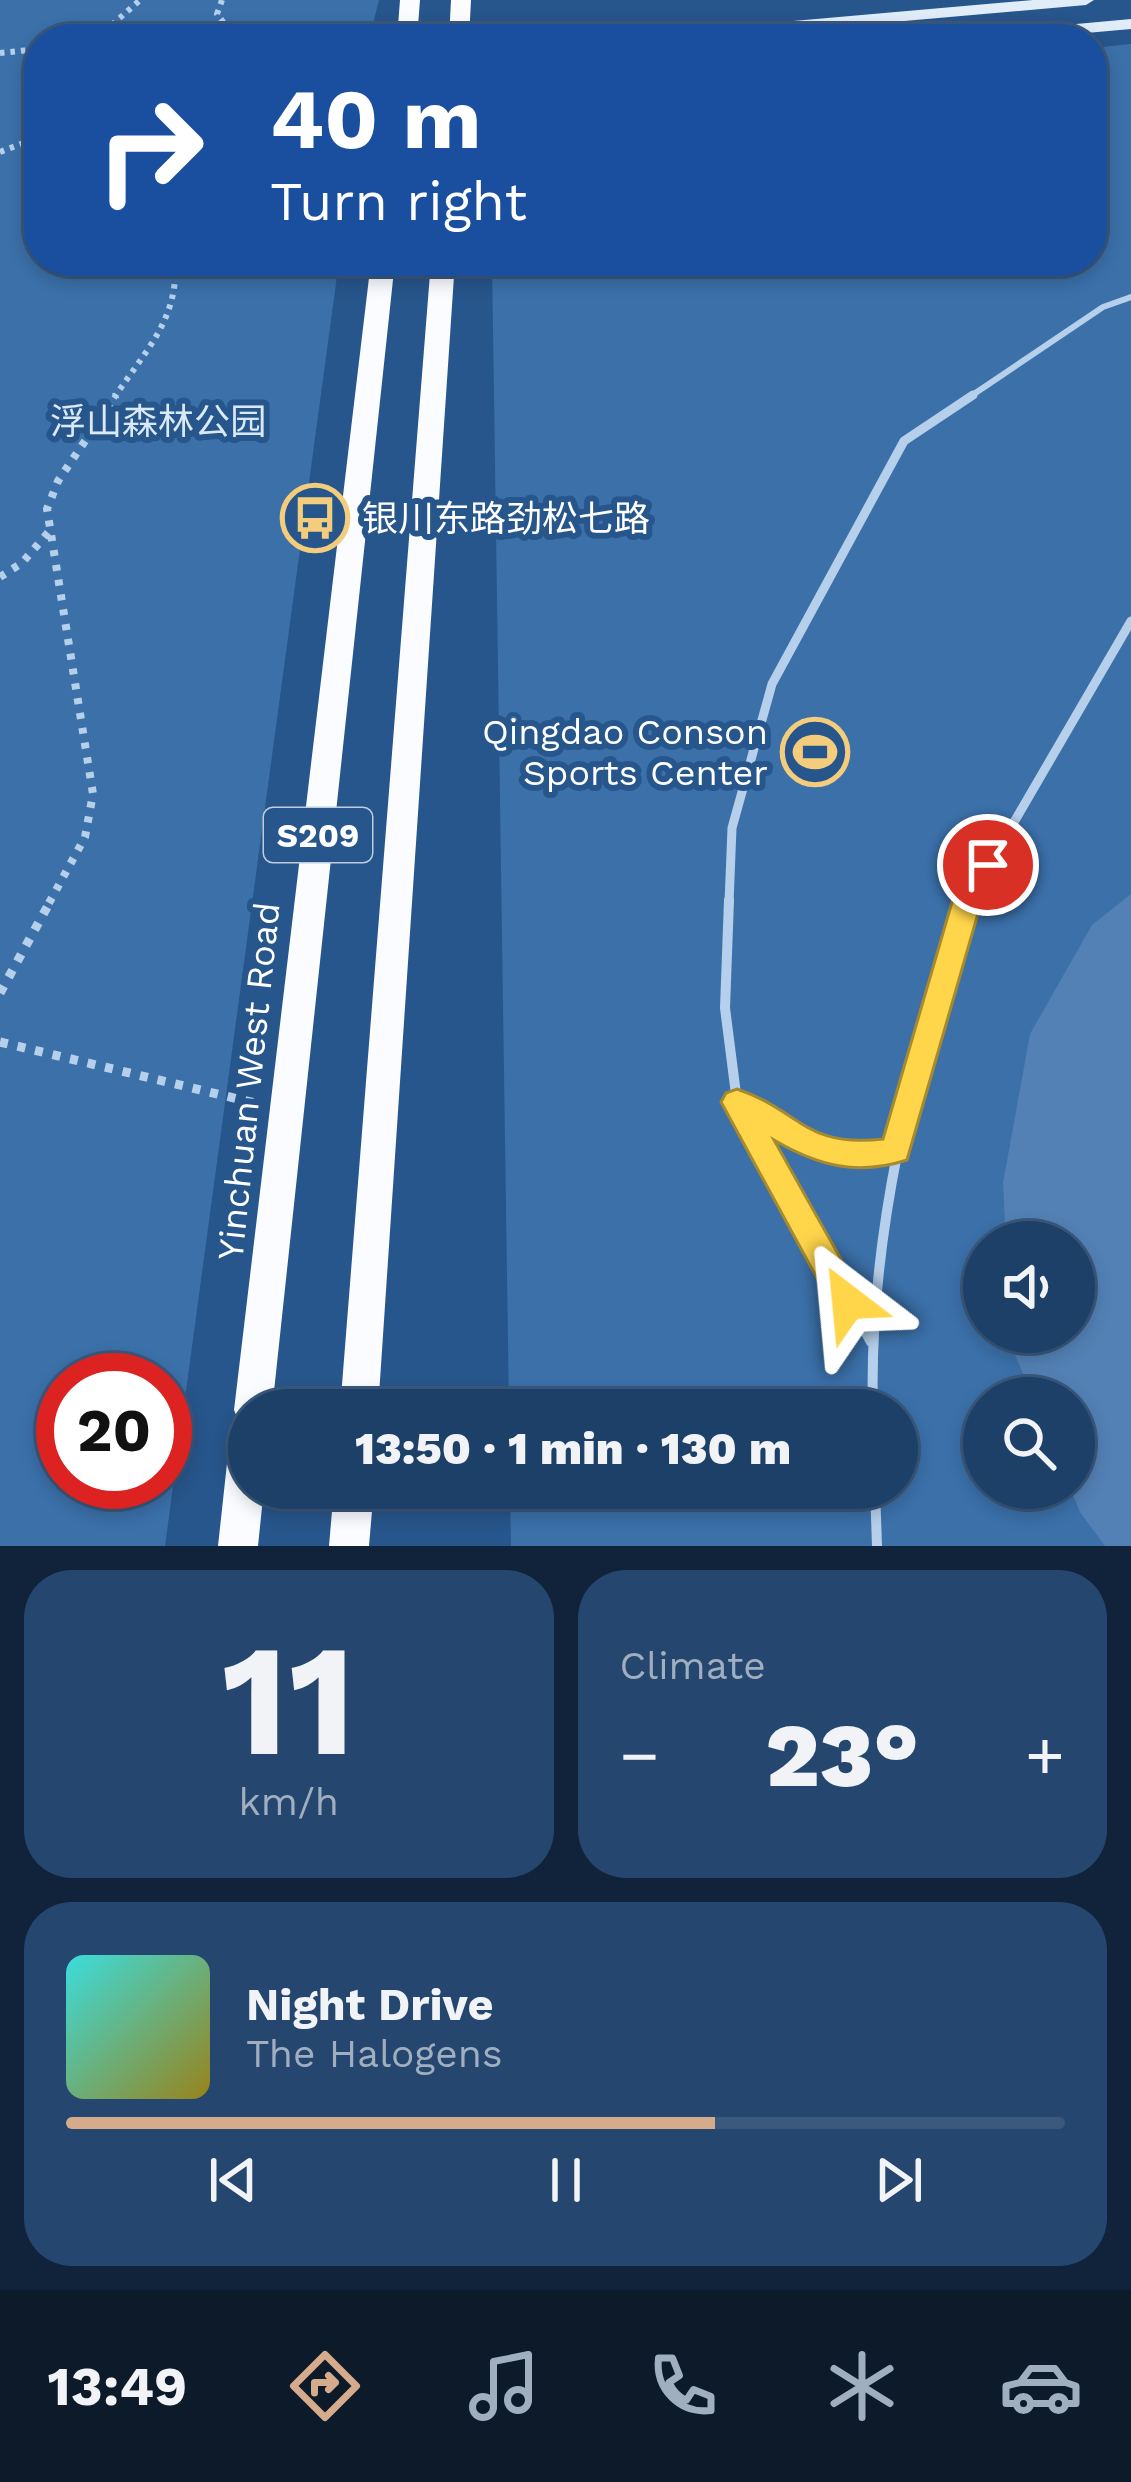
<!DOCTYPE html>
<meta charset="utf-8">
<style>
:root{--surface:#1d4069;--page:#25476f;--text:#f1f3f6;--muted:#a0afc0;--line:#3b597d;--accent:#d6ab8b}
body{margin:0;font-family:"Work Sans","Noto Sans SC",sans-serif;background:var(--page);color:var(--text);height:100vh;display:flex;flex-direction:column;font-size:45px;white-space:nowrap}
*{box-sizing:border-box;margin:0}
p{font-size:39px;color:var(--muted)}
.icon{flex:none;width:66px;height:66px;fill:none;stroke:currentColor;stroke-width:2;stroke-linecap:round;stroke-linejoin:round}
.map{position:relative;height:1546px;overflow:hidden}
.sheet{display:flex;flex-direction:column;gap:24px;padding:24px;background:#10233a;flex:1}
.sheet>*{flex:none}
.guide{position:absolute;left:24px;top:24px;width:1083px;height:252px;border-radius:48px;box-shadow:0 6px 18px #0003,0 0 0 3px var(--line);background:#1a4fa0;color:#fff;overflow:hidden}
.buttons{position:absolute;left:963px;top:1221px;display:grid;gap:24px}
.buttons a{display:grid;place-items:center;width:132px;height:132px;border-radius:50%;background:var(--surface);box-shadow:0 6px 18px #0003,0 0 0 3px var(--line);font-size:60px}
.speed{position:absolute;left:36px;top:1353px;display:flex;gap:24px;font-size:60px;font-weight:700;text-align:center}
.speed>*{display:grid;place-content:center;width:156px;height:156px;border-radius:50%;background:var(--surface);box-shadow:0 6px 18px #0003,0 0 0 3px var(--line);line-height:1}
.speed .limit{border:18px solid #d22;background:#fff;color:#111}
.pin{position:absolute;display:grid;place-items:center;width:102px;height:102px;color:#fff;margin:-51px;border:6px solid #fff;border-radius:50%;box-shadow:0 3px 12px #0007}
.me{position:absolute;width:132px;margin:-66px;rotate:331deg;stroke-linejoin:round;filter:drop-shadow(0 0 9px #0008)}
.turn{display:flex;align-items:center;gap:42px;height:252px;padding:0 48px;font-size:54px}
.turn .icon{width:156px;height:156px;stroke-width:2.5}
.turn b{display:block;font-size:84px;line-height:102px}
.big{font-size:90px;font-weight:800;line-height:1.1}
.sheet .card{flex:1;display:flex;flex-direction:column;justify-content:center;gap:18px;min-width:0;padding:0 42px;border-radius:48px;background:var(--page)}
.sheet .dial{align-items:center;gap:0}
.dial b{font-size:156px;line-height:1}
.song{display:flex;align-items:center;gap:36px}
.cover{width:144px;height:144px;border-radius:18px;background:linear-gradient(135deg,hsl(180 70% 55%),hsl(50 70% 35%))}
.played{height:12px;border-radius:6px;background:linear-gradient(90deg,var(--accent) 65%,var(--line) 65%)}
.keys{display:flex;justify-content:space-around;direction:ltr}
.heat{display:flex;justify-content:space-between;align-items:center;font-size:66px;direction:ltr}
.sheet .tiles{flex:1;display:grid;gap:24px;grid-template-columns:1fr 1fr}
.card:last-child{grid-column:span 2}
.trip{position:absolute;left:228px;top:1389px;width:690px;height:120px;border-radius:60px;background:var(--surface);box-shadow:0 6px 18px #0003,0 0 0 3px var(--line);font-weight:800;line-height:120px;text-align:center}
.dock{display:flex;height:192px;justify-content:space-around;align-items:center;background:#0c1a2a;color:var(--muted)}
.dock .icon{width:84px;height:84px}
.dock .on{color:var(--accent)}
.dock b{font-size:54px;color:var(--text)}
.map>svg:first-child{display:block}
</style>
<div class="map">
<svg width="1131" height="1546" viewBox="0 0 1131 1546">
<rect width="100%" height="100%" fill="#27568c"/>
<path fill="#3b70a9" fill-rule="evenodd" d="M0,0h379l-10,39h-330v222h300l-174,1285h-165zM165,1380v102h-102v-102z
M1131,44v1502h-620l-1,-58h387v-78h-388l-17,-1149h600v-213zM984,1242h90v90h-90zM984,1398h90v90h-90z"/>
<path fill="#5381b5" d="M1131,894v652h-26l-25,-34 -10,-24h4v-90h-41l-21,-51v-15h62v-90h-68l-3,-59 27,-149 62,-109z"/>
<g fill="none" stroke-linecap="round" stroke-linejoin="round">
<path stroke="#b6cfea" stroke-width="6" stroke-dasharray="4.5 6" stroke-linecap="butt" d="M222,0l-5,14 19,25
M96,39l44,-39
M0,53l39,-4
M0,152l39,-15
M114,398c31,-47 65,-79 61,-137"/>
<path stroke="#b6cfea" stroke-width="8" stroke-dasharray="6 9" stroke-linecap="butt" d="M0,577l22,-14 30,-35
M49,903l36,-66 8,-43 -46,-285 11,-28 58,-86"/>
<path stroke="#b6cfea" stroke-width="9" stroke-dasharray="8 10" stroke-linecap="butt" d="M0,993l51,-93
M0,1042l255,61"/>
<path stroke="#b6cfea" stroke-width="6" d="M968,398l135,-91 28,-10"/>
<path stroke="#b6cfea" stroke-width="9" d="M729,903l3,-75 40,-144 132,-243 69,-46
M967,903l164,-282"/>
<path stroke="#b6cfea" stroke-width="10" d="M729,900l-4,108 12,94 134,240
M741,1105c50,34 93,54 155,45
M873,1410c-5,-166 39,-354 95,-510
M875,1488l2,58"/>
<path fill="#e1ecf9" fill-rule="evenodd" d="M1033,0h61l-8,5 -388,34h-62l8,-5z
M1131,19v10l-112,10h-60l8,-5z"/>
<path fill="#fafcff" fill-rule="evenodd" d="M400,0h20l-3,39h-20z
M451,0h20l-2,39h-20z
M371,261h24l-123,1149h-23v16l-10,-4 -5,-12z
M431,261h24l-77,1149h-38z
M249,1427v61h15l-6,58h-40l11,-101 6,-13z
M334,1488h40l-5,58h-40z"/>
</g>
<path fill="#ffd54a" stroke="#a68a30" stroke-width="3" d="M988,855l14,10 -21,38 -74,257c-49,16 -89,6 -133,-20l91,162 -5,11 -12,4 -12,-4 -115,-211 5,-9 11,-4c65,22 67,59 146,50l69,-237 26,-44z"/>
<defs>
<g id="bus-ring" transform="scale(3.45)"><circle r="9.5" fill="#27568c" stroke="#f3cd7c" stroke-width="1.5"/><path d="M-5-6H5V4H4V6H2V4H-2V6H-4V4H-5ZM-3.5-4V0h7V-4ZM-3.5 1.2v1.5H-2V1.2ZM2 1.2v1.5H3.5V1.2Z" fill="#f3cd7c"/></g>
<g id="stadium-ring" transform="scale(3.45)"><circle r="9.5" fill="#27568c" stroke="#f3cd7c" stroke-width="1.5"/><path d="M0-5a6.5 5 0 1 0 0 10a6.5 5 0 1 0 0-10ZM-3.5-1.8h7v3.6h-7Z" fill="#f3cd7c"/></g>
</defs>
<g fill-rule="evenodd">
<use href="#bus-ring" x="315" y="518"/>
<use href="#stadium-ring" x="815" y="752"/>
</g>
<g text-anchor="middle" stroke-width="12" stroke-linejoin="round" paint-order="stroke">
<rect fill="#27568c" stroke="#beccdc" stroke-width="3" x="264" y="808" width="108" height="54" rx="9"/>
<g font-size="33" font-weight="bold" fill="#fff">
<text x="318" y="847">S209</text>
</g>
<g font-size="36" fill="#dae9f8" stroke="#27568c">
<text x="158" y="434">浮山森林公园</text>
</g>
<g font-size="36" fill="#fff" stroke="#27568c" text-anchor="start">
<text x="362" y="531">银川东路劲松七路</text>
<text x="768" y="744" text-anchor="end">Qingdao Conson<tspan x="768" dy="41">Sports Center</tspan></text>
</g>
<g font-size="36" fill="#fff" stroke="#27568c">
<text transform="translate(248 1081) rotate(-84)" y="13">Yinchuan West Road</text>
</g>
</g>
</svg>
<div class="buttons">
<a><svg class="icon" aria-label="sound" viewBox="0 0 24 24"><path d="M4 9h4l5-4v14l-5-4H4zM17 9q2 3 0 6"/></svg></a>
<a><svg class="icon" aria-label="search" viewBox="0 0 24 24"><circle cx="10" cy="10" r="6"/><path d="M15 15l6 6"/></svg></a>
</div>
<div class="speed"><div class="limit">20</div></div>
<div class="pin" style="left:988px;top:865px;background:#d93025"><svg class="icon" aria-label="arrive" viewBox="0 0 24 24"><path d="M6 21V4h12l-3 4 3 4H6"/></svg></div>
<svg class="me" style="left:848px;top:1302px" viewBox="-20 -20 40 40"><path d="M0-17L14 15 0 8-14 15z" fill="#ffd54a" stroke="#fff" stroke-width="4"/></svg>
<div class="trip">13:50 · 1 min · 130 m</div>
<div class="guide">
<div class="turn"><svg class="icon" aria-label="right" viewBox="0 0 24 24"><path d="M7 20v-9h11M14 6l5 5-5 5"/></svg><div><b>40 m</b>Turn right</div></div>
</div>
</div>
<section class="sheet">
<div class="tiles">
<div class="card dial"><b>11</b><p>km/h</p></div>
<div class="card"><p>Climate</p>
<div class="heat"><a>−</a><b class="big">23°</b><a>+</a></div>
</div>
<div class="card">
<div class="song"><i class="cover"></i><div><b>Night Drive</b><p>The Halogens</p></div></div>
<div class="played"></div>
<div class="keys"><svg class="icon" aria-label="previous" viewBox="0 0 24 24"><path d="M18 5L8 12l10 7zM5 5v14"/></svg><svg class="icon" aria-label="pause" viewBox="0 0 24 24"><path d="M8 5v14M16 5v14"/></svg><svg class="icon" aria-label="next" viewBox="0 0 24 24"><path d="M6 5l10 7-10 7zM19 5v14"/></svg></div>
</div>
</div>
</section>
<nav class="dock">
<b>13:49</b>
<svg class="icon on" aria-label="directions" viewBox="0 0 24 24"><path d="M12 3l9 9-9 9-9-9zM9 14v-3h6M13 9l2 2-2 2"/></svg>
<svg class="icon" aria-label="music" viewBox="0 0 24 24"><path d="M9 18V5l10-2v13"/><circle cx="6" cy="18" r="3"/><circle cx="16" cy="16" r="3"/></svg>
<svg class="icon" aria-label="phone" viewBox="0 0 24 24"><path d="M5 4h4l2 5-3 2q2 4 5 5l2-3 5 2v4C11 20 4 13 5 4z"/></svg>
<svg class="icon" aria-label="climate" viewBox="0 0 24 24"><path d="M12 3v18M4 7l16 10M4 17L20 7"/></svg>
<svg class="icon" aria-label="car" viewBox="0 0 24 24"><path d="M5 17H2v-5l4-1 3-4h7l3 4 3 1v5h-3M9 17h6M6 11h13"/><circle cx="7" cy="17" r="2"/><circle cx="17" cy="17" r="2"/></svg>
</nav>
